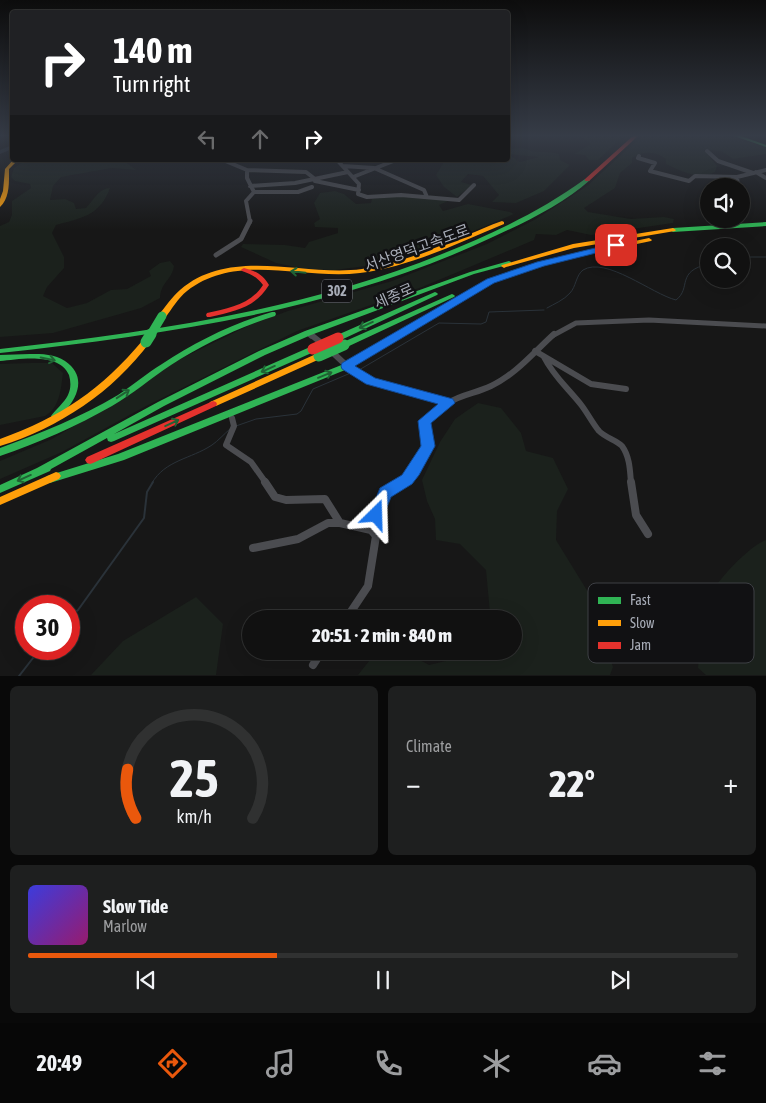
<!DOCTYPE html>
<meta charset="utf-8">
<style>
:root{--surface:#111;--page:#1e1f1f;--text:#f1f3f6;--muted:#9c9d9f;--line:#303131;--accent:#ea580c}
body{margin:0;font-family:"Asap Condensed","Noto Sans KR",sans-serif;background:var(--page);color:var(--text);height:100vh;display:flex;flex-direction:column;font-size:19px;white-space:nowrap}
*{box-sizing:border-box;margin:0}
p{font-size:16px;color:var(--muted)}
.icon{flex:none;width:28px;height:28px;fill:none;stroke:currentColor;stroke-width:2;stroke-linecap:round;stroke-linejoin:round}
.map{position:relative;height:676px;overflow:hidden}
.side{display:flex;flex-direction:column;gap:10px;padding:10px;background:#090909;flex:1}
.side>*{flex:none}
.hud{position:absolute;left:10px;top:10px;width:500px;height:152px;border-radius:5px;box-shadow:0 5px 20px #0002,0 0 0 1px var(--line);background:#202124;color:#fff;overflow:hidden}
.buttons{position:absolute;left:700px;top:178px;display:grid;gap:10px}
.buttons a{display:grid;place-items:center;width:50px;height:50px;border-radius:50%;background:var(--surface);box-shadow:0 5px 20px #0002,0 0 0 1px var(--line);font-size:25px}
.speed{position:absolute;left:15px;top:595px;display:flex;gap:10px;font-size:25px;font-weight:700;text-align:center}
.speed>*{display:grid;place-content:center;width:65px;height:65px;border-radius:50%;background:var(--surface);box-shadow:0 5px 20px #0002,0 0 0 1px var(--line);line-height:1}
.speed .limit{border:8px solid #d22;background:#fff;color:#111}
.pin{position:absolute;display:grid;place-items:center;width:42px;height:42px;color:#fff;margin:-21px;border-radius:10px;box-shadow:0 2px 8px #0006}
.me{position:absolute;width:55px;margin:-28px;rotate:22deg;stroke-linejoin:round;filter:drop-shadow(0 0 4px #0008)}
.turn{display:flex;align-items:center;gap:18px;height:105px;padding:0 20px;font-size:22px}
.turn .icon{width:65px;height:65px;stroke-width:2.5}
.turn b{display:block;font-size:35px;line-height:42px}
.lanes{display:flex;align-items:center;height:48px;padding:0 20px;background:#0003;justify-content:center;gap:25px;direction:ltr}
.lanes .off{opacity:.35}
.big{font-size:38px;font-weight:800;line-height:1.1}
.side .tile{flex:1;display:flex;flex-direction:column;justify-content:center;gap:8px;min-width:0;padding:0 18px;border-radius:8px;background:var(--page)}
.side .dial{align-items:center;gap:0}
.dial svg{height:130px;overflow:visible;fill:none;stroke:var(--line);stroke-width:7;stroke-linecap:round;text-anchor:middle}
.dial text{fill:var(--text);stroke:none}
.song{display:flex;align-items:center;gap:15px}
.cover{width:60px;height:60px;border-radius:8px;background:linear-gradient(135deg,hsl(240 70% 55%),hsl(320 70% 35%))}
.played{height:5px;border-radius:2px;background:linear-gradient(90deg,var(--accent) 35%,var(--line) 35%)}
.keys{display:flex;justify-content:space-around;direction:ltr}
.heat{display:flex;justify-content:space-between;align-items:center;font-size:28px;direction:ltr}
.side .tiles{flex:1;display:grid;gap:10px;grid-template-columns:1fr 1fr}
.tile:last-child{grid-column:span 2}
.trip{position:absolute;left:242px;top:610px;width:280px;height:50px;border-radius:25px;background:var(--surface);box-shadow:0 5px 20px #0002,0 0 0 1px var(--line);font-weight:800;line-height:50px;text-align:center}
.tabs{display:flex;height:80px;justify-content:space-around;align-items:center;background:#070707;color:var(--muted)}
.tabs .icon{width:35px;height:35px}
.tabs .selected{color:var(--accent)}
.tabs b{font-size:22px;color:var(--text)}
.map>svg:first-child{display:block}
</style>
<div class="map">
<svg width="766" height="676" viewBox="0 0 766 676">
<rect width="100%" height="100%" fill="#171717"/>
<path fill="#1b211c" d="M578,135h47l-27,25h-9l-4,-5 -11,-1 17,-10z
M643,135h83l40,12v7l-33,5 -12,-8 -17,-1 13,16 -2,6c-16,8 -33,0 -49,-8v-5c-11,-8 -22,-8 -34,-1v5l-12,10 -5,15 -31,20 4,4 43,7 33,-2 10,2 -1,4 -82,12 -24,-5 -11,5 -20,-1 -2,6 -112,47 -125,44 -151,75 -84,46 -62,27v-18l52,-22 75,-44 45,-32 80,-39 36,-13 104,-30 95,-37 49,-25 51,-33z
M523,148c12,6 24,2 36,6l1,6 10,5 -26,26 -28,12 -24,-1 7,-7 -16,-19 -15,-2 -7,8 11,3 -15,12 -13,-10 -8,-12 9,-15h63v-6l12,8 19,-5 -31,-3v-5z
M26,160h97l13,10 -24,-2 -51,9 -8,9 -3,14 15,-1 9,4 2,6 10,-1c7,-7 13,-20 24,-20 -10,28 -29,30 -54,37l-4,8 12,24v11l-17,19 -4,9 24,12 20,-5 24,-13 16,-1 24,-13 -2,-5 11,-8 10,-2 4,5c-2,14 -13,16 -14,32l-19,10 -88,25 -53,4v-111l9,-4 3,-7v-14l19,-13 -1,-4 -15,-3 -4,-4 3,-9z
M335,191l9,3 12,10 15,-1 1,-4 32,-3 40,4 4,1 -9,4 4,6 25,-7 42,8 4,2 -86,36 -38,8 -17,7 -38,5 -30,-1 -29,-6 -35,-16 2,-3 42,1 20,3 4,-6 29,-9v-5l-23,-1 -1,-4 6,-4 -6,-16 6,-10z
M31,363h21l11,10c-2,15 -3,35 -18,43l-45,9v-61z
M478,403l23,5 20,25 5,18 27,7 15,31 -11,22 -1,29 32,52 25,75 -3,8h-252l19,-24h26l26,14 29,-7 5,-7h51v-32h-28l4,-6 -4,-43 -26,-26 -24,-4 -1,-21 -8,-18 -5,-21 18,-38 15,-23z
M766,540v135h-60l-8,-7c2,-19 2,-39 5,-58 4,-20 44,-63 63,-70z
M196,597l27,27 -7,51h-125l32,-34z"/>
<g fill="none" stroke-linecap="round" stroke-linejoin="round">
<path stroke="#2a3239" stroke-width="1" d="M741,257h25
M547,308c7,-4 17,-8 23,-15 6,-6 6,-18 13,-23 23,-14 69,24 93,30 16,-12 -1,-29 33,-36
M359,370l80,-47 42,1 5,-2 3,-10 55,-2
M236,426l20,-7 41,-5 4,-3 12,-22 40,-17
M152,483c13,-23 39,-24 60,-38 6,-4 12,-11 18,-16"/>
<path stroke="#2a3239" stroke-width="2" d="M69,617l9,-7 66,-92 3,-26 6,-10
M19,676l21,-27"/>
<path fill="#2a3239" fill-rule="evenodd" d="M10,146h2v3l-12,5v-4z"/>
<path stroke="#4b4c50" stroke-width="4" d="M707,151l11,10 35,12
M639,156l-1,2 17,5 -5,8 39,10 6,-5 42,1 29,-7
M223,160l24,10v8l7,14 -8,9 4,21
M337,160l22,24 -1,10 9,3 34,-2 58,5 15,-15
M343,166l31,2 50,22 3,7
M247,170l59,2 9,7
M756,172l10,6
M353,177l43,-17
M737,177l1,9
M315,181l44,9
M250,186l45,-3 53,-11
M254,192h44l14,-5"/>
<path stroke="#4b4c50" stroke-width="5" d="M216,255l25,-16 9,-18
M308,333l3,3
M552,336l24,-13 73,-3 117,6"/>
<path stroke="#4b4c50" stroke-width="6" d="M310,334l14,11
M331,351l16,15 24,15 77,22c14,-9 29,-10 43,-17 24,-11 43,-34 63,-52
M535,351l56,33 35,5
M544,357c10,20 24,31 38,49 6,8 11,18 17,25 7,7 17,9 23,15 8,11 8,25 9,37
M232,418l2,8 -8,19 25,17 15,21
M400,483l7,-4 21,-33 -4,-25 24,-18"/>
<path stroke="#4b4c50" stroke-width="8" d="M265,482l10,15 11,3 39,-1 15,24
M631,482l5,33 12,19
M253,548l45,-9 30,-16h12l31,7
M346,619l22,-33 8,-50 -5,-6 14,-37 17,-11
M313,665l9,-14"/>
<path fill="#30b455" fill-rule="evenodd" d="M731,135h7l28,10v2z
M585,179l5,1c-25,23 -64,42 -95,56 -155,74 -326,98 -495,117v-4c150,-17 301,-38 442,-95 50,-20 99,-43 143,-75z
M766,222v4l-93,6 -3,-2 3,-2z
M509,261l2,1v2l-37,10 -163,61 -46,20 -101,51 -50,28 196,-87h6l1,2 -1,2 -202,90 -3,1 -3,-1 -1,-3 -56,31 -1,2 -50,22v-8l37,-17 121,-66 101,-51 46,-20 165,-59z
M490,279l2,1 1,1 -1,1 -142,86 -226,92 -74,23 -3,-1 -2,-3 2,-3 71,-22 226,-90z
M435,292l2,1 1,1 -1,1 -96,45h-3l-4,-2 1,-2z
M452,294l2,1 1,1 -1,1 -107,50h-3l-4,-2 1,-2z
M272,312h3l1,2 -1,2c-37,12 -71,28 -104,49 -20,13 -38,29 -59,41 -35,20 -74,37 -112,50v-8c41,-15 81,-31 118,-53 15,-10 29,-22 44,-31 33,-22 71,-41 110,-52z
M30,354c12,0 25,0 35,7 21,14 14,35 0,50 -5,5 -7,8 -13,7l-1,-2c5,-7 13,-13 17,-21 3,-6 3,-13 1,-20 -10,-23 -49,-16 -69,-14v-6z"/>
<path fill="#ff9f0a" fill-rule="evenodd" d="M13,160h5l-9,9c0,13 1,29 -9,38v-8l3,-8 2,-22z
M502,221l2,1v2c-46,19 -94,43 -144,49 -58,7 -123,-21 -173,18 -9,7 -15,18 -22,27h-3l-4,-2c7,-9 14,-19 22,-26 51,-44 123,-13 182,-21 36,-5 71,-20 105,-34 11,-4 23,-10 35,-14z
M673,228l3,2 -1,1 -101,17 -68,19 -2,1 -3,-2 1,-1 71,-21z
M649,238l3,2 -1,1 -85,18 -80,25h-4l-1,-1 1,-1 81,-26z
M143,340h6l1,2c-37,50 -91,86 -150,104v-7c61,-22 101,-49 143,-99z
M316,354h3l4,2 -1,2 -106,48h-6l-1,-2 1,-2z
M56,472l3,1 2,3 -2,3 -59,26v-8z"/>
<path fill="#e5322d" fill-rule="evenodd" d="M634,135h5l-50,46h-4v-2z
M244,268c12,3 19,7 25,17 -14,23 -34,26 -59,32h-3l-1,-2 1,-2c22,-5 43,-8 56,-28 -6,-8 -12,-11 -21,-14l-1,-1 1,-1z
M213,401l3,1 1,2 -1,2 -123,57 -3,1 -3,-1 -2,-3 2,-3z"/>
<path stroke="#30b455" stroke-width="9" d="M150,336l12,-20"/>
<path stroke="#30b455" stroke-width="11" d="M146,342l5,-8
M319,356l25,-11"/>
<path stroke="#e5322d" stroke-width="11" d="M313,349l25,-11"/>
</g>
<defs><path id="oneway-shaft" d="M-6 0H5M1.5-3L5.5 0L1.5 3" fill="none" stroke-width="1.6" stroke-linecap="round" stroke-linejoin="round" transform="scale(1.25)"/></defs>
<g stroke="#206234">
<use href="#oneway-shaft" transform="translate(298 272) rotate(-174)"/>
<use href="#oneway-shaft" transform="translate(366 325) rotate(156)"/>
<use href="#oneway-shaft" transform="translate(48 359) rotate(12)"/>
<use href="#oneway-shaft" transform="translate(268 369) rotate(156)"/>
<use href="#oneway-shaft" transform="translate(325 375) rotate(-22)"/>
<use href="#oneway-shaft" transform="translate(123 394) rotate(-33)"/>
<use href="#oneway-shaft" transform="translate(172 423) rotate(-25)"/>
<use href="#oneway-shaft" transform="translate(24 478) rotate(156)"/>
</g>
<linearGradient id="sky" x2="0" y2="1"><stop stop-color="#0d0d0d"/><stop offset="0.59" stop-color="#363c47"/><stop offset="1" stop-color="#363c47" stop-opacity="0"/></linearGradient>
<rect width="766" height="230" fill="url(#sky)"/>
<path fill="#1a73e8" stroke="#114b97" d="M616,243h4v4l-76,19 -50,17 -139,83 20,12 78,21 2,4 -24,20 4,23 -16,29 -7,9 -21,13 -9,23 -6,2 -5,-2 -2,-5 11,-27 22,-13 19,-29 -3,-25 20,-17 -72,-20 -24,-15 -1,-3 1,-3 145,-84 50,-17z"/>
<g text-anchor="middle" stroke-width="5" stroke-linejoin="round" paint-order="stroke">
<rect fill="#111113" stroke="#7b7e86" stroke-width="1" x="322" y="279.5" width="30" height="23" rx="4"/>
<g font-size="14" font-weight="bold" fill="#a8adb8">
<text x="337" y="296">302</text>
</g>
<g font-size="15" fill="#a8adb8" stroke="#111113">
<text transform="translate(417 248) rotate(-20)" y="5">서산영덕고속도로</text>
<text transform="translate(394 296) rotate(-24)" y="5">세종로</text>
</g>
</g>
<rect x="588" y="583" width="166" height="80" rx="8" fill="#111113" stroke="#3e4045" stroke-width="1"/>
<rect x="598" y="597" width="23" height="7" fill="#30b455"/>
<rect x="598" y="620" width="23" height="6" fill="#ff9f0a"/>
<rect x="598" y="642" width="23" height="7" fill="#e5322d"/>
<g font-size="14" fill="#a8adb8">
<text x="630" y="605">Fast</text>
<text x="630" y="628">Slow</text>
<text x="630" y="650">Jam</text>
</g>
</svg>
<div class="buttons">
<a><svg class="icon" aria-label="sound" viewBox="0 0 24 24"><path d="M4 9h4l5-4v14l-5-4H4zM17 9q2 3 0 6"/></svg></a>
<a><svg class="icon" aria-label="search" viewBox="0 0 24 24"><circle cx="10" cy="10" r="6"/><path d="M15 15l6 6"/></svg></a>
</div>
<div class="speed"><div class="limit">30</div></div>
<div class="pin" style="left:616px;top:245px;background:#d93025"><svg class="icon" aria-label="arrive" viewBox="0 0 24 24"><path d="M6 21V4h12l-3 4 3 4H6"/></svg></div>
<svg class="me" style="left:376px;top:515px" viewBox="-20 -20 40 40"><path d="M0-17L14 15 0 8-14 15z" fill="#1a73e8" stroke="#fff" stroke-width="4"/></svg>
<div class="trip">20:51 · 2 min · 840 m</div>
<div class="hud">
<div class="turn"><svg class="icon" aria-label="right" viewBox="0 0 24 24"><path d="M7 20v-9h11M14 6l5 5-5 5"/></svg><div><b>140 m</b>Turn right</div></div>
<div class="lanes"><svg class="icon off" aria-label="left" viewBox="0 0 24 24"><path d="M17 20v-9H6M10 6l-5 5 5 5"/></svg><svg class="icon off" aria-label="ahead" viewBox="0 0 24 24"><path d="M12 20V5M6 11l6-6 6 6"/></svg><svg class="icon" aria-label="right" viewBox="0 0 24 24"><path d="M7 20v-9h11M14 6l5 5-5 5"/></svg></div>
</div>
</div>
<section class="side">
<div class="tiles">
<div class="tile dial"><svg viewBox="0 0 100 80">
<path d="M14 69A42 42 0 1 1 86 69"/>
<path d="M14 69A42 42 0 0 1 9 39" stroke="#ea580c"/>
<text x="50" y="56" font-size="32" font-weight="700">25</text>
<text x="50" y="72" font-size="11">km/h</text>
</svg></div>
<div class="tile"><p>Climate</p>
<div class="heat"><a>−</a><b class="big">22°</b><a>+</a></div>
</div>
<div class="tile">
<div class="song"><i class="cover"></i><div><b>Slow Tide</b><p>Marlow</p></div></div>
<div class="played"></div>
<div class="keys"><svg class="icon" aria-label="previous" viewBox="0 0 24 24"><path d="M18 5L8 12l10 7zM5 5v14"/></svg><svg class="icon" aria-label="pause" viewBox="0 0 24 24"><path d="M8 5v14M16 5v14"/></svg><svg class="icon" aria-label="next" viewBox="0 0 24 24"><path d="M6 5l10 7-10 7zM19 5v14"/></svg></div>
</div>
</div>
</section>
<nav class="tabs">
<b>20:49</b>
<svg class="icon selected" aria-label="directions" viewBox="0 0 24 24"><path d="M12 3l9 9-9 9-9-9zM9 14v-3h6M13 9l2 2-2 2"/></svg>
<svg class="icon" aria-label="music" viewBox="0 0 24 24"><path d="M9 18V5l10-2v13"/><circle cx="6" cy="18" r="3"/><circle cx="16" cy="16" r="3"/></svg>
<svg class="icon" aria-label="phone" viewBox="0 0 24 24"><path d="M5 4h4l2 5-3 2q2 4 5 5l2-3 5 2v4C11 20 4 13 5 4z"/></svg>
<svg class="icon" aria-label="climate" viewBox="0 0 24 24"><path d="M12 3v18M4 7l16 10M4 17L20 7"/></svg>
<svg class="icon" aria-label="car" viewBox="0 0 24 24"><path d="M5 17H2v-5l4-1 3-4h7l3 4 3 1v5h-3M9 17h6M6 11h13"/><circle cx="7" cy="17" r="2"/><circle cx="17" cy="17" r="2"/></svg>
<svg class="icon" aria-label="filters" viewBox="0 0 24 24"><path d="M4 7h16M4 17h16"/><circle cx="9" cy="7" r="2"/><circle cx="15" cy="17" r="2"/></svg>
</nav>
